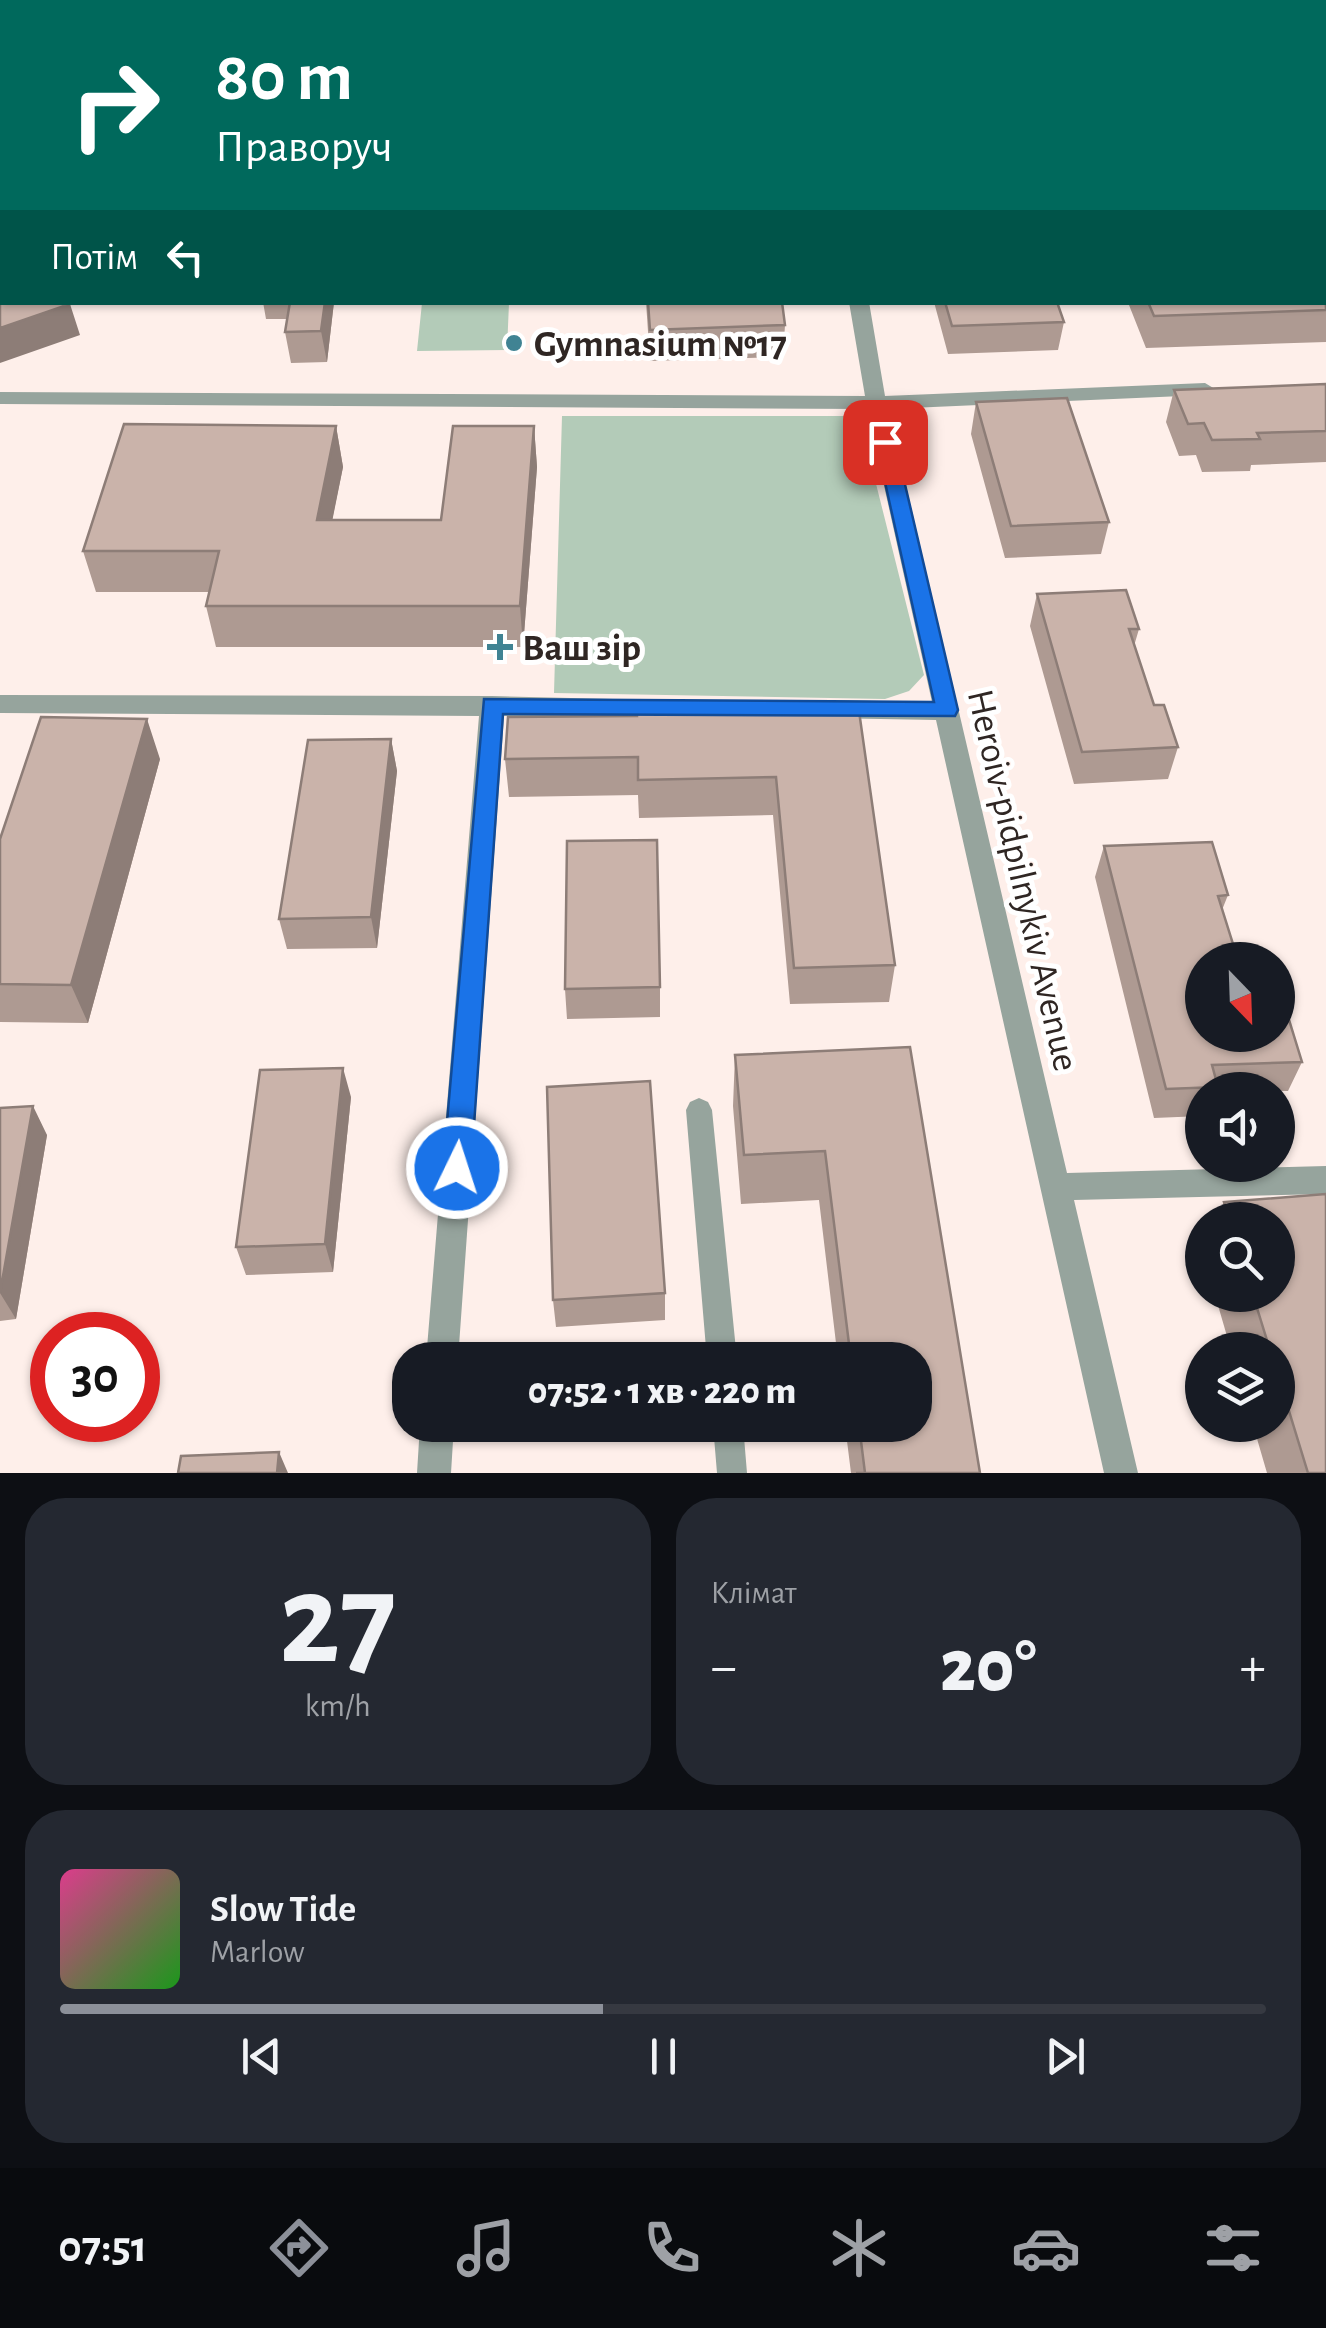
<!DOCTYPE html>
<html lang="uk">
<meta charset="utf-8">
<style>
:root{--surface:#171b24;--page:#242831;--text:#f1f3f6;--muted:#9ea1a6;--line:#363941;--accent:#8c9099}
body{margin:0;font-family:"Alegreya Sans",sans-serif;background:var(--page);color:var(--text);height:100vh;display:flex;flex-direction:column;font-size:38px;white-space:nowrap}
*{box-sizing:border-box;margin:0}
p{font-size:32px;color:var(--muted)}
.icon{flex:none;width:55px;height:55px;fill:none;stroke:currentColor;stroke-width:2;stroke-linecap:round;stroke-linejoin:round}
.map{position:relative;height:1473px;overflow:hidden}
.details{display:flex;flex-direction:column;gap:25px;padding:25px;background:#0d0f14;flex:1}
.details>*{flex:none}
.top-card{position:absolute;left:0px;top:0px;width:1328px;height:305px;box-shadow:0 2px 8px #0004;background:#00695c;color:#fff;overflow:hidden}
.needle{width:65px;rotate:157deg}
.fabs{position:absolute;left:1185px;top:942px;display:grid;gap:20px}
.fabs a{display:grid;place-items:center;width:110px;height:110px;border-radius:50%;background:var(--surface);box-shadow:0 2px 8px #0004;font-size:50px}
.speed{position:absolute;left:30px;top:1312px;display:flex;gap:20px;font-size:50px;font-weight:700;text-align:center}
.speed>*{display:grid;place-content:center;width:130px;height:130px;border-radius:50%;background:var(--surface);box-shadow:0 2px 8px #0004;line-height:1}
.speed .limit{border:15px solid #d22;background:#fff;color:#111}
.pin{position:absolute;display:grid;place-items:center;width:85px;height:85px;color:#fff;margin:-42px;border-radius:20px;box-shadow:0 5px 15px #0006}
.me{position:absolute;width:110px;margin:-55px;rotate:4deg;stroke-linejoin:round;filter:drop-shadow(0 0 8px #0008)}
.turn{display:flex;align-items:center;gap:35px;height:210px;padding:0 50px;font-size:45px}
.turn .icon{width:130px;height:130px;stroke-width:2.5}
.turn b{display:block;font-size:70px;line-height:85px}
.then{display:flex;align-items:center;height:95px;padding:0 50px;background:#0003;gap:20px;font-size:38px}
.big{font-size:75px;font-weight:800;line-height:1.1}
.details .card{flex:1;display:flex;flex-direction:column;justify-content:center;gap:15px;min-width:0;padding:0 35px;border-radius:40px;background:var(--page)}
.details .dial{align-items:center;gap:0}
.dial b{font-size:130px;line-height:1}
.song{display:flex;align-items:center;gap:30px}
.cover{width:120px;height:120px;border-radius:15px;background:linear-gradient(135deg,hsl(330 70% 55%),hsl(120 70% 35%))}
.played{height:10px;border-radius:5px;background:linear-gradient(90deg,var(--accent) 45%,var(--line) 45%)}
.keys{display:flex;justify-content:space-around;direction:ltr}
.heat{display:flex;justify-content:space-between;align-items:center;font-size:55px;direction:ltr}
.details .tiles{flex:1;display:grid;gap:25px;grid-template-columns:1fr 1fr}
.card:last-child{grid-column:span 2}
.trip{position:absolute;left:392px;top:1342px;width:540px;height:100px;border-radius:40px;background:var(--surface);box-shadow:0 2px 8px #0004;font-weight:800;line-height:100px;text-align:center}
.tabs{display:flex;height:160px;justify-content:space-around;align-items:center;background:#090b0e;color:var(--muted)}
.tabs .icon{width:70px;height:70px}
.tabs .on{color:var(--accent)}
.tabs b{font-size:45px;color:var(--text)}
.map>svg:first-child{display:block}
</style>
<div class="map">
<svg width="1326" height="1473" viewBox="0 0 1326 1473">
<rect width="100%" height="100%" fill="#feefea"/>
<path fill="#b3cbb8" d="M422,303h87l-2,47 -90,1z
M562,416h297l65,259 -15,16 -24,8 -331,-6z"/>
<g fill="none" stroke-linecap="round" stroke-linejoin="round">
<path fill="#96a49d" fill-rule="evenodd" d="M699,1098l9,4 4,8 25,250h-30l-21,-250 4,-8z
M713,1425h30l4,48h-30z"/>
<path fill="#96a49d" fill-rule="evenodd" d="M793,0h16l1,2h-16z
M849,302h20l16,94 320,-13 10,6 -10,6 -317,14 179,764 259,-7v28l-252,6 64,273h-34l-168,-753 -111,-2 -9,-3 -3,-6 3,-6 9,-3 107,2 -65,-293 -867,-5v-12l865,4z
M0,695l492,1 247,6 3,6 -3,6 -9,3 -226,-1 -46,644h-32l53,-644 -479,-3z
M420,1425h34l-3,48h-34z"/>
</g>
<path fill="#ae9a92" d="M48,0h66l1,2h-64z
M601,0h126v2h-126z
M1160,0h166v16l-1,-14h-165z
M1326,279v63l-180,6 -17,-43v-3h196z
M263,302h71l-7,60 -36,1 -6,-31 2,-13h-21z
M646,302h136l3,23 -2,32 -133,4z
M934,302h123l7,20 -6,28 -110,4z
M1326,384v78l-75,3 -1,6 -48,1 -6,-17 -17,1 -13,-34 8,-32z
M976,402l133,120 -8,32 -96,4 -34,-124z
M336,426l7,41 -11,53h109l93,-94 3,41 -14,180h-307l-10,-41 3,-14h-113l-13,-41z
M1037,594l102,35 -5,17 20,59 24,42 -10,32 -94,5 -44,-158z
M858,704l37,261 -6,37 -99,2 -17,-189 -134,3 -1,-23 -129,2 -4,-38 132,-43z
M391,739l6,32 -20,177 -90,1 -8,-30z
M160,759l-72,264 -88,-1v-183z
M1104,846l124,49 -26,65 100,102 -14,29 -86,-1v26l-48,2 -59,-241z
M660,987v30l-93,2 -2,-30z
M910,1047l70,426h-129l-6,-48h70v-65h-77l-19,-160 -78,4 -8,-98 2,-51z
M351,1097l-18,175 -87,3 -10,-28z
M0,1108l47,27 -31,184 -16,2z
M1326,1194v279h-59l-14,-48h25v-75h-47l-16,-55h63v-75h-63l9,-18z
M665,1293v27l-109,7 -3,-27z"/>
<path fill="#8d7d77" d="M68,0h46l1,2h-47z
M325,302h9l-7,60 -6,-31z
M70,304l10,31 -80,28v-35z
M336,426l7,41 -19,95 -7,-42z
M534,426l3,41 -14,180 -3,-41z
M147,719l13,40 -72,264 -17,-38z
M391,739l6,32 -20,177 -6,-31z
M343,1068l8,29 -18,175 -8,-28z
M33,1106l14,29 -31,184 -16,-26z
M279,1452l9,21h-11z"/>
<path fill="#cab3aa" stroke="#8d7d77" stroke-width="2.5" d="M601,0h126l-126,2z
M859,0h71l1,2h-72z
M0,236l2,3v63l68,2 -70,24z
M1325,277l1,33 -172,6 -6,-14h177z
M290,302h35l-4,29 -36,1z
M648,302h134l3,23 -135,5z
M945,302h112l7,20 -112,4z
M1326,384v47l-69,2 3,6 -48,1 -8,-17 -16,1 -14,-34z
M1067,398l42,124 -98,4 -35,-124z
M124,424l212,2 -19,94h124l12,-94h81l-14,180h-314l13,-55h-136z
M1126,590l13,39h-10l25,76h10l14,42 -96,5 -45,-158z
M858,704l37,261 -101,3 -18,-191 -138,3v-23l-133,2 3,-42 129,-1v-7z
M41,717l106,2 -76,266 -71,-1v-145z
M391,739l-20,178 -92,2 29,-179z
M657,840l3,147 -95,2 2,-148z
M1212,842l16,53 -10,1 20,64h-36v75h76v-51l24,78 -90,3 6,22 -52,2 -62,-243z
M910,1047l70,426h-124h9l-6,-48h56v-65h-64l-26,-209 -81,4 -9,-100z
M343,1068l-18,176 -89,3 24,-177z
M650,1081l15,212 -112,7 -6,-213z
M33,1106l-33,187v-185z
M1326,1194v279h-18l-30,-98v-25h-8l-17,-55h25v-75h-48l-6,-18z
M279,1452l-2,21h-99l3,-17z"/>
<path fill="#1a73e8" stroke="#114b97" stroke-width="2.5" d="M885,435l10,7 63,268 -3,6 -452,-2 -32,454 -4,8 -10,4 -10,-4 -4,-8 41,-469 450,3 -58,-260z"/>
<g fill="#408393" stroke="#fff" stroke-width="4">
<circle cx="514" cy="343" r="10"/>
<path d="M495 632h10v10h10v10h-10v10h-10v-10h-10v-10h10z"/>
</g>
<g text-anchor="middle" stroke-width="10" stroke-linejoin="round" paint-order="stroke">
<g font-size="38" font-weight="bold" fill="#2f2623" stroke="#fff" text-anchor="start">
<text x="534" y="356">Gymnasium №17</text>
<text x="522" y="660">Ваш зір</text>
</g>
<g font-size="38" fill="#2f2623" stroke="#fff">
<text transform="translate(1024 880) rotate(77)" y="13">Heroiv-pidpilnykiv Avenue</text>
</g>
</g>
</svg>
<div class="fabs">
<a><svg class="needle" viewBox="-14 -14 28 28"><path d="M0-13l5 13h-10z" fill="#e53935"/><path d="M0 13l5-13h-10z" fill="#9ea1a6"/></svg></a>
<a><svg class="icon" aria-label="sound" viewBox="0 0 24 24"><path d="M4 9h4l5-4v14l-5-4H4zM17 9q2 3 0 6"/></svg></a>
<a><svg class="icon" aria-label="search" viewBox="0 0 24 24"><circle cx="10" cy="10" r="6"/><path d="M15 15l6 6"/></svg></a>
<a><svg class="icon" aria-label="layers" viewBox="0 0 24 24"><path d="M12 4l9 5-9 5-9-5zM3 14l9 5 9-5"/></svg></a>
</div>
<div class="speed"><div class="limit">30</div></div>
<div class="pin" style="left:885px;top:442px;background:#d93025"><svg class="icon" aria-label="arrive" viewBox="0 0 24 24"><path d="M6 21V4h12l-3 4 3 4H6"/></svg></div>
<svg class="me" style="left:457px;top:1168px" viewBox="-20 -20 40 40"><circle r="17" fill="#1a73e8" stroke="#fff" stroke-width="3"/><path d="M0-11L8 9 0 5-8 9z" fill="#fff"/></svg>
<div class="trip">07:52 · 1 хв · 220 m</div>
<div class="top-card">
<div class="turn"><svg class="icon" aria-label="right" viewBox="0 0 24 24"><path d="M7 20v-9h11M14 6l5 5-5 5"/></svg><div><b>80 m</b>Праворуч</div></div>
<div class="then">Потім<svg class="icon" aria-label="left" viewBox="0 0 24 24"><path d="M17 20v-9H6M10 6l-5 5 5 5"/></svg></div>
</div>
</div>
<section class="details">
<div class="tiles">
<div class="card dial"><b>27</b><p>km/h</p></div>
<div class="card"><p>Клімат</p>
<div class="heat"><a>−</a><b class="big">20°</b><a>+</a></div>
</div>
<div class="card">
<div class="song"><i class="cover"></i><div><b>Slow Tide</b><p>Marlow</p></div></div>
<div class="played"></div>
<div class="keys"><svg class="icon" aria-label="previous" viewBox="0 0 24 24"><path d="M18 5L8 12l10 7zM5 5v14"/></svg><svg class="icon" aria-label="pause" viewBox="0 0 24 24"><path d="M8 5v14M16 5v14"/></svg><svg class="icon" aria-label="next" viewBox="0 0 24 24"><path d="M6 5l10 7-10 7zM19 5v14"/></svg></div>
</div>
</div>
</section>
<nav class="tabs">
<b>07:51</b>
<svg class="icon on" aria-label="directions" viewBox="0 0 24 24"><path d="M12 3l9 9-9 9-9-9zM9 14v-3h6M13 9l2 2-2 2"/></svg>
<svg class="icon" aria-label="music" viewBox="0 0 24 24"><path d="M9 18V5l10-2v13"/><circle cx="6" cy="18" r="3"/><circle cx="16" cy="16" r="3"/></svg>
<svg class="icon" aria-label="phone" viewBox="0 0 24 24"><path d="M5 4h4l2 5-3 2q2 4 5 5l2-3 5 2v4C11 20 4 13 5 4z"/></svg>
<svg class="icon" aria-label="climate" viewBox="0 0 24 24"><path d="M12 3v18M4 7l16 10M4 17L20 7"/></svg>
<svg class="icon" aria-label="car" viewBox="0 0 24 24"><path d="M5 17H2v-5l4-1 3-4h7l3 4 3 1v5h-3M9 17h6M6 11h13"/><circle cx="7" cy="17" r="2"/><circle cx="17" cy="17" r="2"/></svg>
<svg class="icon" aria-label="filters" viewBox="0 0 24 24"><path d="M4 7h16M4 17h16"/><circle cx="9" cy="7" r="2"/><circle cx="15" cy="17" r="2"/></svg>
</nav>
